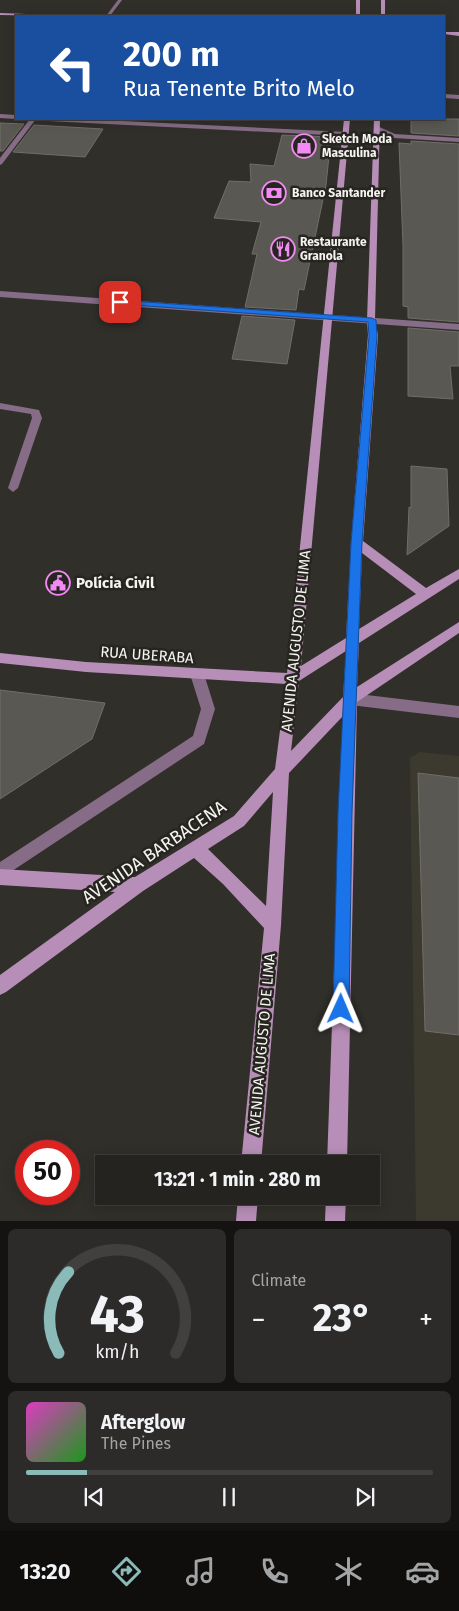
<!DOCTYPE html>
<meta charset="utf-8">
<style>
:root{--surface:#252320;--page:#2d2b29;--text:#f1f3f6;--muted:#a3a4a5;--line:#42403e;--accent:#8bbbb9}
body{margin:0;font-family:"Fira Sans",sans-serif;background:var(--page);color:var(--text);height:100vh;display:flex;flex-direction:column;font-size:19px;white-space:nowrap}
*{box-sizing:border-box;margin:0}
p{font-size:16px;color:var(--muted)}
.icon{flex:none;width:28px;height:28px;fill:none;stroke:currentColor;stroke-width:2;stroke-linecap:round;stroke-linejoin:round}
.map{position:relative;height:1221px;overflow:hidden}
.drawer{display:flex;flex-direction:column;gap:8px;padding:8px;background:#141312;flex:1}
.drawer>*{flex:none}
.banner{position:absolute;left:15px;top:15px;width:430px;height:105px;border-radius:0px;box-shadow:0 2px 12px #0003,0 0 0 1px var(--line);background:#1a4fa0;color:#fff;overflow:hidden}
.speed{position:absolute;left:15px;top:1140px;display:flex;gap:10px;font-size:25px;font-weight:700;text-align:center}
.speed>*{display:grid;place-content:center;width:65px;height:65px;border-radius:50%;background:var(--surface);box-shadow:0 2px 12px #0003,0 0 0 1px var(--line);line-height:1}
.speed .limit{border:8px solid #d22;background:#fff;color:#111}
.pin{position:absolute;display:grid;place-items:center;width:42px;height:42px;color:#fff;margin:-21px;border-radius:10px;box-shadow:0 2px 8px #0006}
.me{position:absolute;width:55px;margin:-28px;rotate:1deg;stroke-linejoin:round;filter:drop-shadow(0 0 4px #0008)}
.turn{display:flex;align-items:center;gap:18px;height:105px;padding:0 25px;font-size:22px}
.turn .icon{width:65px;height:65px;stroke-width:2.5}
.turn b{display:block;font-size:35px;line-height:42px}
.big{font-size:38px;font-weight:700;line-height:1.1}
.drawer .widget{flex:1;display:flex;flex-direction:column;justify-content:center;gap:8px;min-width:0;padding:0 18px;border-radius:8px;background:var(--page)}
.drawer .dial{align-items:center;gap:0}
.dial svg{height:130px;overflow:visible;fill:none;stroke:var(--line);stroke-width:7;stroke-linecap:round;text-anchor:middle}
.dial text{fill:var(--text);stroke:none}
.song{display:flex;align-items:center;gap:15px}
.cover{width:60px;height:60px;border-radius:8px;background:linear-gradient(135deg,hsl(310 70% 55%),hsl(120 70% 35%))}
.played{height:5px;border-radius:2px;background:linear-gradient(90deg,var(--accent) 15%,var(--line) 15%)}
.keys{display:flex;justify-content:space-around;direction:ltr}
.heat{display:flex;justify-content:space-between;align-items:center;font-size:28px;direction:ltr}
.drawer .tiles{flex:1;display:grid;gap:8px;grid-template-columns:1fr 1fr}
.widget:last-child{grid-column:span 2}
.trip{position:absolute;left:95px;top:1155px;width:285px;height:50px;border-radius:0px;background:var(--surface);box-shadow:0 2px 12px #0003,0 0 0 1px var(--line);font-weight:700;line-height:50px;text-align:center}
.menu{display:flex;height:80px;justify-content:space-around;align-items:center;background:#0f0e0d;color:var(--muted)}
.menu .icon{width:35px;height:35px}
.menu .active{color:var(--accent)}
.menu b{font-size:22px;color:var(--text)}
.map>svg:first-child{display:block}
</style>
<div class="map">
<svg width="459" height="1221" viewBox="0 0 459 1221">
<rect width="100%" height="100%" fill="#312f2a"/>
<path fill="#3c392e" d="M420,752l39,4v465h-43l-6,-463z"/>
<path fill="#595852" stroke="#706e68" d="M411,119h48v17l-48,-3z
M0,123l24,1 -21,27h-3z
M34,125l69,4 -18,28 -72,-5z
M282,135l49,2 -5,48 -22,105 -5,-1 -3,21 -51,-3 12,-53h-5l9,-32 -47,-4 15,-37 22,1 -1,-18 24,2z
M411,141l48,3v178l-51,-4v-11l-5,-1v-61l-4,-102 12,1z
M242,316l53,4 -8,44 -55,-5z
M408,328l51,4v34h-9l3,33 -45,-3z
M411,466l36,3 2,57 -42,29 2,-48 2,1z
M0,690l105,13 -13,36 -92,60z
M418,773l41,5v257l-34,-4z"/>
<g fill="none" stroke-linecap="round" stroke-linejoin="round">
<path fill="#866c86" fill-rule="evenodd" d="M444,94l15,1v4l-15,-1z
M0,403l39,7 3,8 -24,70 -5,4 -5,-4 24,-70 -1,-4 -31,-5z"/>
<path fill="#866c86" fill-rule="evenodd" d="M118,0h4l-12,16h-4z
M0,114l16,1 1,4 -17,-1z
M30,119h6l-34,45 -2,1v-7z
M45,119h36l265,13 3,2 -3,2 -298,-15z
M377,126l18,8 64,4v4l-65,-4 -19,-9 -1,-1z
M0,291l459,33v6l-459,-33z
M197,669l5,1 2,4 11,35 -11,35 -204,135v-17l193,-126 8,-27 -11,-35 2,-4z
M350,693l109,13v12l-109,-13 -5,-2 -2,-4 2,-4z"/>
<path fill="#b78eb7" fill-rule="evenodd" d="M356,0h4v16h-4z
M381,0h4v16h-4z
M0,13l53,2 2,1 -55,-1z
M444,32h15v4l-15,-2z
M344,119h6l-49,547 45,-28 5,-95 17,-208 -1,-15 7,-201h6l-5,201 3,15 -15,206 63,47 33,-19v10l-100,64 -2,44 102,-65v11l-102,69 -10,462h-20l16,-448 -54,57 -8,152 -20,239h-20l23,-236 -41,-44 -29,-26 -51,33 -137,101 -6,3v-20l115,-83 -115,-7v-16l135,8 99,-61 41,-47 11,-85 -200,-12 -86,-9v-10l86,9 201,11zM362,553l54,41 -57,35zM346,651l-3,46 -52,54 8,-70zM273,792l-7,114 -58,-57 36,-23z
M238,1196h20l-2,25h-20z
M326,1196h20l-1,25h-20z"/>
</g>
<path fill="#1a73e8" stroke="#114b97" d="M117,300l255,18 4,2 1,16 -15,207 -10,269 -3,197 -2,6 -6,2 -5,-2 -3,-6 5,-197 13,-269 18,-207 -1,-14 -248,-18 -4,-2z"/>
<defs>
<g id="shop-ring" transform="scale(1.25)"><circle r="9.5" fill="#272520" stroke="#f28af3" stroke-width="1.5"/><path d="M-5-2.5h2.3a2.7 3.5 0 0 1 5.4 0H5L5.5 6h-11ZM-1.5-2.5h3a1.5 2.3 0 0 0-3 0Z" fill="#f28af3"/></g>
<g id="bank-ring" transform="scale(1.25)"><circle r="9.5" fill="#272520" stroke="#f28af3" stroke-width="1.5"/><path d="M-6-4H6V4H-6ZM0-2.3a2.3 2.3 0 1 0 0 4.6a2.3 2.3 0 1 0 0-4.6Z" fill="#f28af3"/></g>
<g id="restaurant-ring" transform="scale(1.25)"><circle r="9.5" fill="#272520" stroke="#f28af3" stroke-width="1.5"/><path d="M-5-6h1v4h1v-4h1v4h1v-4h1v5L-1.5 .5V6h-2V.5L-5-1ZM5-6V6H3V1.5H1.5Q1.5-4 5-6Z" fill="#f28af3"/></g>
<g id="civic-ring" transform="scale(1.25)"><circle r="9.5" fill="#272520" stroke="#f28af3" stroke-width="1.5"/><path d="M-.6-6.5H3V-4.5H.6V-3L4-1V1h2V6H-6V1h2V-1L-.6-3ZM-1.2 2.5V6h2.4V2.5Z" fill="#f28af3"/></g>
</defs>
<g fill-rule="evenodd">
<use href="#shop-ring" x="304" y="146"/>
<use href="#bank-ring" x="274" y="193"/>
<use href="#restaurant-ring" x="283" y="249"/>
<use href="#civic-ring" x="58" y="583"/>
</g>
<g text-anchor="middle" stroke-width="5" stroke-linejoin="round" paint-order="stroke">
<g font-size="12" font-weight="bold" fill="#f5f4f1" stroke="#272520" text-anchor="start">
<text x="322" y="143">Sketch Moda<tspan x="322" dy="14">Masculina</tspan></text>
<text x="292" y="197">Banco Santander</text>
<text x="300" y="246">Restaurante<tspan x="300" dy="14">Granola</tspan></text>
</g>
<g font-size="15" font-weight="bold" fill="#f5f4f1" stroke="#272520" text-anchor="start">
<text x="76" y="588">Polícia Civil</text>
</g>
<g font-size="15" fill="#f5f4f1" stroke="#272520">
<text transform="translate(296 641) rotate(-84)" y="5">AVENIDA AUGUSTO DE LIMA</text>
<text transform="translate(147 655) rotate(4)" y="5">RUA UBERABA</text>
<text transform="translate(262 1044) rotate(-85)" y="5">AVENIDA AUGUSTO DE LIMA</text>
</g>
<g font-size="18" fill="#f5f4f1" stroke="#272520">
<text transform="translate(154 852) rotate(-34)" y="6">AVENIDA BARBACENA</text>
</g>
</g>
</svg>
<div class="speed"><div class="limit">50</div></div>
<div class="pin" style="left:120px;top:302px;background:#d93025"><svg class="icon" aria-label="arrive" viewBox="0 0 24 24"><path d="M6 21V4h12l-3 4 3 4H6"/></svg></div>
<svg class="me" style="left:341px;top:1009px" viewBox="-20 -20 40 40"><path d="M0-17L14 15 0 8-14 15z" fill="#1a73e8" stroke="#fff" stroke-width="4"/></svg>
<div class="trip">13:21 · 1 min · 280 m</div>
<div class="banner">
<div class="turn"><svg class="icon" aria-label="left" viewBox="0 0 24 24"><path d="M17 20v-9H6M10 6l-5 5 5 5"/></svg><div><b>200 m</b>Rua Tenente Brito Melo</div></div>
</div>
</div>
<section class="drawer">
<div class="tiles">
<div class="widget dial"><svg viewBox="0 0 100 80">
<path d="M14 69A42 42 0 1 1 86 69"/>
<path d="M14 69A42 42 0 0 1 20 19" stroke="#8bbbb9"/>
<text x="50" y="56" font-size="32" font-weight="700">43</text>
<text x="50" y="72" font-size="11">km/h</text>
</svg></div>
<div class="widget"><p>Climate</p>
<div class="heat"><a>−</a><b class="big">23°</b><a>+</a></div>
</div>
<div class="widget">
<div class="song"><i class="cover"></i><div><b>Afterglow</b><p>The Pines</p></div></div>
<div class="played"></div>
<div class="keys"><svg class="icon" aria-label="previous" viewBox="0 0 24 24"><path d="M18 5L8 12l10 7zM5 5v14"/></svg><svg class="icon" aria-label="pause" viewBox="0 0 24 24"><path d="M8 5v14M16 5v14"/></svg><svg class="icon" aria-label="next" viewBox="0 0 24 24"><path d="M6 5l10 7-10 7zM19 5v14"/></svg></div>
</div>
</div>
</section>
<nav class="menu">
<b>13:20</b>
<svg class="icon active" aria-label="directions" viewBox="0 0 24 24"><path d="M12 3l9 9-9 9-9-9zM9 14v-3h6M13 9l2 2-2 2"/></svg>
<svg class="icon" aria-label="music" viewBox="0 0 24 24"><path d="M9 18V5l10-2v13"/><circle cx="6" cy="18" r="3"/><circle cx="16" cy="16" r="3"/></svg>
<svg class="icon" aria-label="phone" viewBox="0 0 24 24"><path d="M5 4h4l2 5-3 2q2 4 5 5l2-3 5 2v4C11 20 4 13 5 4z"/></svg>
<svg class="icon" aria-label="climate" viewBox="0 0 24 24"><path d="M12 3v18M4 7l16 10M4 17L20 7"/></svg>
<svg class="icon" aria-label="car" viewBox="0 0 24 24"><path d="M5 17H2v-5l4-1 3-4h7l3 4 3 1v5h-3M9 17h6M6 11h13"/><circle cx="7" cy="17" r="2"/><circle cx="17" cy="17" r="2"/></svg>
</nav>
